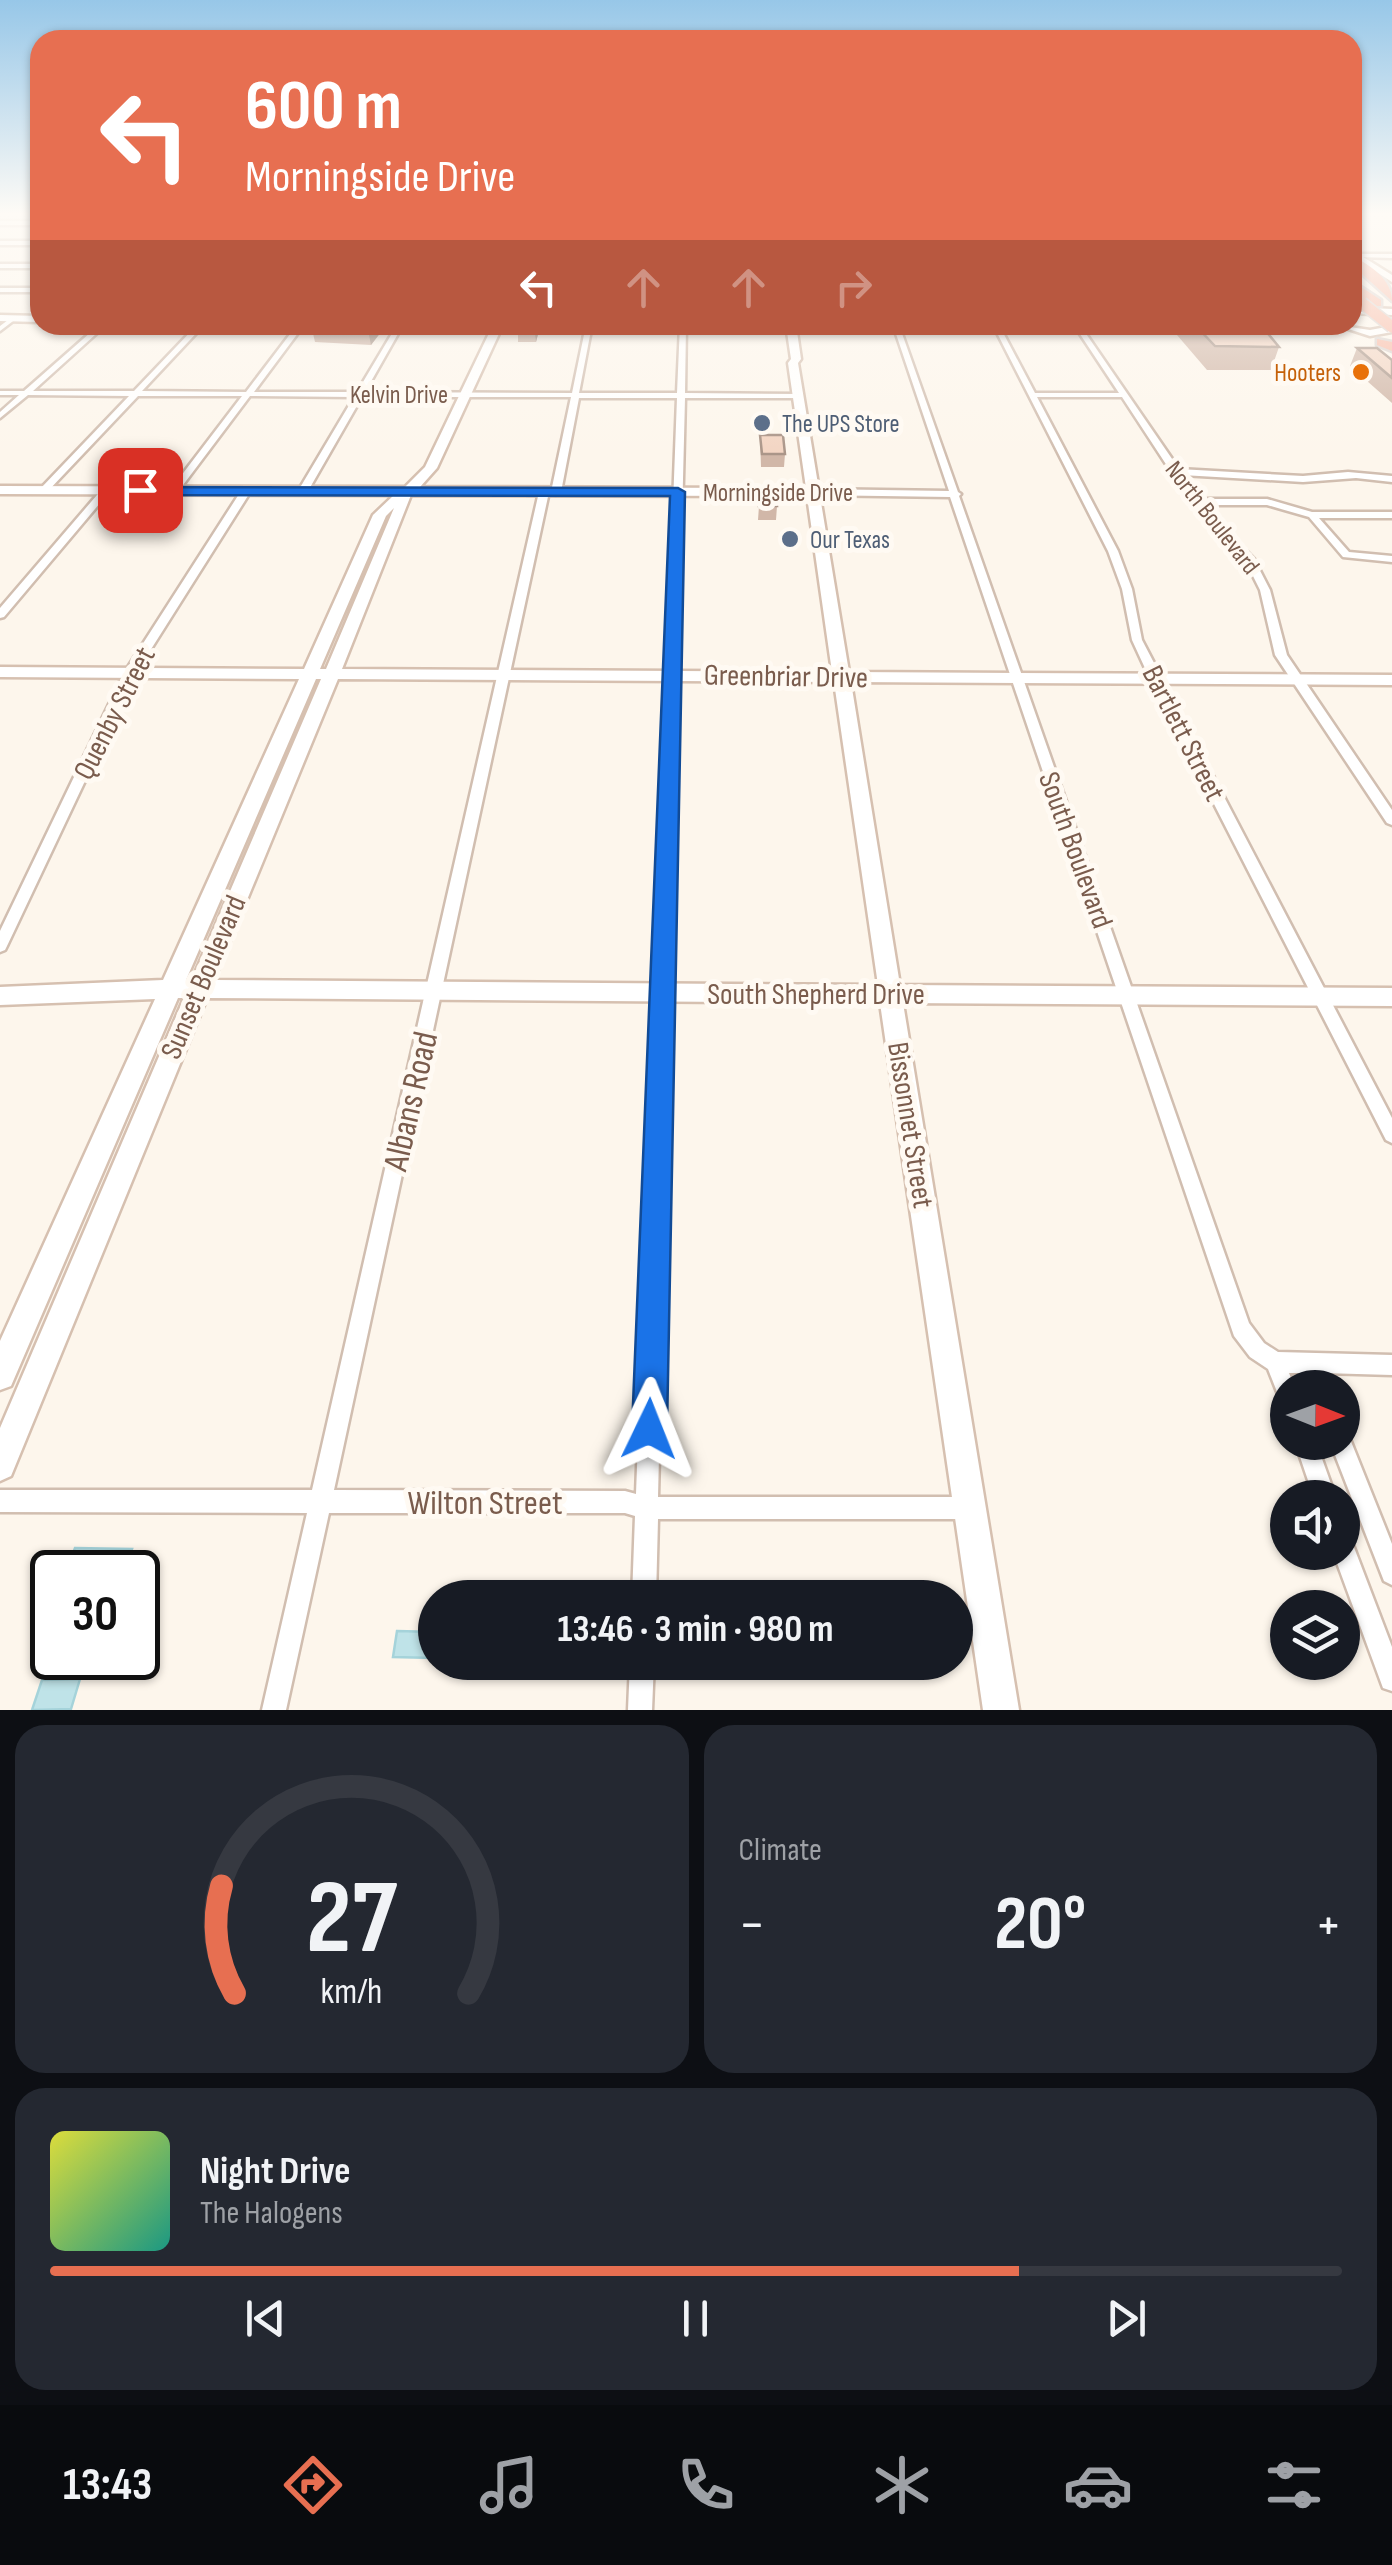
<!DOCTYPE html>
<meta charset="utf-8">
<style>
:root{--surface:#171b24;--page:#242831;--text:#f1f3f6;--muted:#9ea1a6;--line:#363941;--accent:#e76f51}
body{margin:0;font-family:"Sofia Sans Condensed",sans-serif;background:var(--page);color:var(--text);height:100vh;display:flex;flex-direction:column;font-size:38px;white-space:nowrap}
*{box-sizing:border-box;margin:0}
p{font-size:32px;color:var(--muted)}
.icon{flex:none;width:55px;height:55px;fill:none;stroke:currentColor;stroke-width:2;stroke-linecap:round;stroke-linejoin:round}
.map{position:relative;height:1710px;overflow:hidden}
.drawer{display:flex;flex-direction:column;gap:15px;padding:15px;background:#0d0f14;flex:1}
.drawer>*{flex:none}
.top-card{position:absolute;left:30px;top:30px;width:1332px;height:305px;border-radius:30px;box-shadow:0 2px 8px #0004;background:#e76f51;color:#fff;overflow:hidden}
.needle{width:65px;rotate:91deg}
.tools{position:absolute;left:1270px;top:1370px;display:grid;gap:20px}
.tools a{display:grid;place-items:center;width:90px;height:90px;border-radius:50%;background:var(--surface);box-shadow:0 2px 8px #0004;font-size:50px}
.speed{position:absolute;left:30px;top:1550px;display:flex;gap:20px;font-size:50px;font-weight:700;text-align:center}
.speed>*{display:grid;place-content:center;width:130px;height:130px;border-radius:50%;background:var(--surface);box-shadow:0 2px 8px #0004;line-height:1}
.speed .limit{border:5px solid #111;border-radius:15px;background:#fff;color:#111}
.pin{position:absolute;display:grid;place-items:center;width:85px;height:85px;color:#fff;margin:-42px;border-radius:20px;box-shadow:0 5px 15px #0006}
.me{position:absolute;width:110px;margin:-55px;rotate:2deg;stroke-linejoin:round;filter:drop-shadow(0 0 8px #0008)}
.turn{display:flex;align-items:center;gap:35px;height:210px;padding:0 50px;font-size:45px}
.turn .icon{width:130px;height:130px;stroke-width:2.5}
.turn b{display:block;font-size:70px;line-height:85px}
.lanes{display:flex;align-items:center;height:95px;padding:0 50px;background:#0003;justify-content:center;gap:50px;direction:ltr}
.lanes .off{opacity:.35}
.big{font-size:75px;font-weight:700;line-height:1.1}
.drawer .tile{flex:1;display:flex;flex-direction:column;justify-content:center;gap:15px;min-width:0;padding:0 35px;border-radius:30px;background:var(--page)}
.drawer .dial{align-items:center;gap:0}
.dial svg{height:260px;overflow:visible;fill:none;stroke:var(--line);stroke-width:7;stroke-linecap:round;text-anchor:middle}
.dial text{fill:var(--text);stroke:none}
.song{display:flex;align-items:center;gap:30px}
.cover{width:120px;height:120px;border-radius:15px;background:linear-gradient(135deg,hsl(60 70% 55%),hsl(170 70% 35%))}
.played{height:10px;border-radius:5px;background:linear-gradient(90deg,var(--accent) 75%,var(--line) 75%)}
.keys{display:flex;justify-content:space-around;direction:ltr}
.heat{display:flex;justify-content:space-between;align-items:center;font-size:55px;direction:ltr}
.drawer .tiles{flex:1;display:grid;gap:15px;grid-template-columns:1fr 1fr}
.tile:last-child{grid-column:span 2}
.trip{position:absolute;left:418px;top:1580px;width:555px;height:100px;border-radius:50px;background:var(--surface);box-shadow:0 2px 8px #0004;font-weight:700;line-height:100px;text-align:center}
.dock{display:flex;height:160px;justify-content:space-around;align-items:center;background:#090b0e;color:var(--muted)}
.dock .icon{width:70px;height:70px}
.dock .on{color:var(--accent)}
.dock b{font-size:45px;color:var(--text)}
.map>svg:first-child{display:block}
</style>
<div class="map">
<svg width="1392" height="1710" viewBox="0 0 1392 1710">
<rect width="100%" height="100%" fill="#fdf6ec"/>
<path fill="#bfe3e8" stroke="#a5d3da" stroke-width="2.5" d="M75,1548l57,1 -8,23h-29l5,-13 -29,-1z
M397,1631l38,1 -1,26 -41,-1z
M80,1679l-9,30 -39,1 10,-30z"/>
<g fill="none" stroke-linecap="round" stroke-linejoin="round">
<g stroke="#d1beb0" stroke-width="5">
<path id="street" d="M0,221h40v4h-40z
M0,241h40v4h-40z
M1359,254h33v4l-35,-1z
M0,264h40v4h-40z
M0,288h40v4h-40z
M12,317l5,1 -17,13v-5z
M99,325h7l-73,66h101l63,-66h7l-62,66 104,1 51,-67h7l-50,67h103l40,-67h6l-38,67 207,1 14,-68h6l-13,68h98l3,-68h6l-1,68 116,1 1,2 -4,2h-113l-27,1099h311l8,3 3,8 -3,8 -8,3h-311l-2,79h-24l3,-82 -10,-3h-296l-43,197h-24l45,-197 -307,-1v-22h312l227,-998 5,-3 5,3 -215,998 291,1 11,3 41,-1096h-98l-18,94 -5,3 -5,-3 20,-95h-209l-54,94 -5,3 -5,-3 56,-94 -104,-1 -73,97 -3,1 -5,-3 2,-2 71,-93h-104l-91,96h-6v-4l88,-92 -101,-1 -28,23v-6l19,-17h-19v-4h24z
M893,325h6l59,167 3,2 -2,2 290,827 15,20 14,9 114,3v20l-69,-2 5,15h-20l-6,-15h-13l6,15h-7v17l-7,-3 -13,-33 -18,-12 -16,-21 -284,-839 -137,-2 -5,-3 5,-3 136,2z
M993,325h6l36,68h84l-45,-68h6l99,144 124,7 45,-4 44,4v6l-36,-4 -53,4 -121,-7 17,24h68l45,13h80v6h-73l30,34 43,4v6l-49,-5 -34,-40 -42,-12h-65l52,54 16,31 17,65 105,155v15l-5,-2 -112,-168 -15,-65 -15,-30 -53,-56 -70,-107h-85l81,154 14,38 10,51 250,478v25l-6,-3 -236,-461 -18,-39 -10,-51 -14,-38z
M103,488l8,2 -107,127 -4,1v-10z
M246,488l5,3 -115,182 -129,273 -2,4 -5,2v-21l124,-258 117,-182z
M1342,1432l6,2 44,110v41l-8,-4 -54,-139h12z
M1295,1442h21l20,56h-22z
M1342,1534l8,3 42,110v44l-9,-3 -50,-136h9z
M630,1662h24l-2,48h-24z"/>
</g>
<g stroke="#d6c0b0" stroke-width="5">
<path id="secondary" d="M1352,250l40,25v7l-40,-26z
M1352,307l40,2v6l-40,-2z
M0,315l40,1v6l-40,-1z
M493,325h10l-66,143 -17,19 386,1 -18,-125 3,-4 -5,-34h10l5,34 -3,4 51,309 543,3v10l-541,-3 49,303 492,3v18l-489,-3 116,707h-36l-103,-707 -673,-5 -196,478 -11,5v-53l184,-430h-6l-167,388 -11,4v-49l155,-342 -155,6v-18l163,-7 136,-301 -299,-2v-10l304,2 69,-154 21,-20 -394,-1v-8l405,1 20,-20zM411,495l396,1 25,176 -490,-3zM394,508l-68,161h-6l66,-153zM316,679h5l-129,301h-6zM338,679l496,3 44,303 -664,-5z
M1336,325l34,5 22,-4v6l-22,4z"/>
</g>
<g stroke="#dad1cd" stroke-width="5">
<path id="highway" d="M1352,256c18,9 40,23 40,45l-40,-36z
M1352,281l29,19v6h-8l-21,-16z
M1377,339l15,3v9l-15,-6z"/>
</g>
<use href="#street" fill="#fff" fill-rule="evenodd"/>
<use href="#secondary" fill="#fff" fill-rule="evenodd"/>
<use href="#highway" fill="#f7b7a3" fill-rule="evenodd"/>
<g stroke="#dad1cd" stroke-width="14" stroke-linecap="butt">
<path id="highway-bridge" d="M1362,303l30,24"/>
</g>
<use href="#highway-bridge" stroke="#f7b7a3" stroke-width="11"/>
</g>
<path fill="#d1b7a8" d="M311,325h75v1l-15,19 -56,-3z
M520,325h20l-4,17h-18v-9z
M734,325h29v9h-29z
M1172,325h91l5,5 -1,3 12,14 -8,23h-64l-36,-42z
M1357,348l35,12v43l-42,-37z
M760,435l25,19 -1,13h-23z
M759,506h18l-1,14h-18z"/>
<path fill="#aa9588" d="M367,325h19l-15,20z
M538,325h2v2l-4,15 -1,-9z"/>
<path fill="#f3d5c3" stroke="#aa9588" stroke-width="2.5" d="M520,325h18l-3,8h-17z
M734,325h29l1,1h-30z
M1195,325h68l5,5h-3l14,17 -64,-1z
M1357,348h20l15,12v18z
M760,435h23l2,19h-23z
M762,486h13l2,20h-18z"/>
<linearGradient id="sky" x2="0" y2="1"><stop stop-color="#97c7e8"/><stop offset="0.47" stop-color="#fefbf6"/><stop offset="1" stop-color="#fefbf6" stop-opacity="0"/></linearGradient>
<rect width="1392" height="455" fill="url(#sky)"/>
<path fill="#1a73e8" stroke="#114b97" stroke-width="2.5" d="M135,487l543,1 7,4 -18,937 -5,12 -13,5 -12,-5 -5,-12 38,-933 -530,-1 -7,-5z"/>
<circle fill="#e8710a" stroke="#fffaf3" stroke-width="4" cx="1361" cy="372" r="10"/>
<g fill="#5c6f8a" stroke="#fffaf3" stroke-width="4">
<circle cx="762" cy="423" r="10"/>
<circle cx="790" cy="539" r="10"/>
</g>
<g text-anchor="middle" stroke-width="10" stroke-linejoin="round" paint-order="stroke">
<g font-size="25" fill="#c56008" stroke="#fffaf3" text-anchor="end">
<text x="1341" y="381">Hooters</text>
</g>
<g font-size="25" fill="#7a5c4d" stroke="#fffaf3">
<text x="399" y="403">Kelvin Drive</text>
<text x="778" y="501">Morningside Drive</text>
<text transform="translate(1213 517) rotate(52)" y="9">North Boulevard</text>
</g>
<g font-size="25" fill="#4e5e75" stroke="#fffaf3" text-anchor="start">
<text x="782" y="432">The UPS Store</text>
<text x="810" y="548">Our Texas</text>
</g>
<g font-size="30" fill="#7a5c4d" stroke="#fffaf3">
<text transform="translate(786 676) rotate(1)" y="10">Greenbriar Drive</text>
<text transform="translate(114 713) rotate(-63)" y="10">Quenby Street</text>
<text transform="translate(1184 733) rotate(63)" y="10">Bartlett Street</text>
<text transform="translate(1076 850) rotate(70)" y="10">South Boulevard</text>
<text transform="translate(203 977) rotate(-67)" y="10">Sunset Boulevard</text>
<text x="816" y="1004">South Shepherd Drive</text>
<text transform="translate(911 1125) rotate(81)" y="10">Bissonnet Street</text>
</g>
<g font-size="35" fill="#7a5c4d" stroke="#fffaf3">
<text transform="translate(410 1101) rotate(-77)" y="12">Albans Road</text>
<text x="485" y="1514">Wilton Street</text>
</g>
</g>
</svg>
<div class="tools">
<a><svg class="needle" viewBox="-14 -14 28 28"><path d="M0-13l5 13h-10z" fill="#e53935"/><path d="M0 13l5-13h-10z" fill="#9ea1a6"/></svg></a>
<a><svg class="icon" aria-label="sound" viewBox="0 0 24 24"><path d="M4 9h4l5-4v14l-5-4H4zM17 9q2 3 0 6"/></svg></a>
<a><svg class="icon" aria-label="layers" viewBox="0 0 24 24"><path d="M12 4l9 5-9 5-9-5zM3 14l9 5 9-5"/></svg></a>
</div>
<div class="speed"><div class="limit">30</div></div>
<div class="pin" style="left:140px;top:490px;background:#d93025"><svg class="icon" aria-label="arrive" viewBox="0 0 24 24"><path d="M6 21V4h12l-3 4 3 4H6"/></svg></div>
<svg class="me" style="left:649px;top:1429px" viewBox="-20 -20 40 40"><path d="M0-17L14 15 0 8-14 15z" fill="#1a73e8" stroke="#fff" stroke-width="4"/></svg>
<div class="trip">13:46 · 3 min · 980 m</div>
<div class="top-card">
<div class="turn"><svg class="icon" aria-label="left" viewBox="0 0 24 24"><path d="M17 20v-9H6M10 6l-5 5 5 5"/></svg><div><b>600 m</b>Morningside Drive</div></div>
<div class="lanes"><svg class="icon" aria-label="left" viewBox="0 0 24 24"><path d="M17 20v-9H6M10 6l-5 5 5 5"/></svg><svg class="icon off" aria-label="ahead" viewBox="0 0 24 24"><path d="M12 20V5M6 11l6-6 6 6"/></svg><svg class="icon off" aria-label="ahead" viewBox="0 0 24 24"><path d="M12 20V5M6 11l6-6 6 6"/></svg><svg class="icon off" aria-label="right" viewBox="0 0 24 24"><path d="M7 20v-9h11M14 6l5 5-5 5"/></svg></div>
</div>
</div>
<section class="drawer">
<div class="tiles">
<div class="tile dial"><svg viewBox="0 0 100 80">
<path d="M14 69A42 42 0 1 1 86 69"/>
<path d="M14 69A42 42 0 0 1 10 36" stroke="#e76f51"/>
<text x="50" y="56" font-size="32" font-weight="700">27</text>
<text x="50" y="72" font-size="11">km/h</text>
</svg></div>
<div class="tile"><p>Climate</p>
<div class="heat"><a>−</a><b class="big">20°</b><a>+</a></div>
</div>
<div class="tile">
<div class="song"><i class="cover"></i><div><b>Night Drive</b><p>The Halogens</p></div></div>
<div class="played"></div>
<div class="keys"><svg class="icon" aria-label="previous" viewBox="0 0 24 24"><path d="M18 5L8 12l10 7zM5 5v14"/></svg><svg class="icon" aria-label="pause" viewBox="0 0 24 24"><path d="M8 5v14M16 5v14"/></svg><svg class="icon" aria-label="next" viewBox="0 0 24 24"><path d="M6 5l10 7-10 7zM19 5v14"/></svg></div>
</div>
</div>
</section>
<nav class="dock">
<b>13:43</b>
<svg class="icon on" aria-label="directions" viewBox="0 0 24 24"><path d="M12 3l9 9-9 9-9-9zM9 14v-3h6M13 9l2 2-2 2"/></svg>
<svg class="icon" aria-label="music" viewBox="0 0 24 24"><path d="M9 18V5l10-2v13"/><circle cx="6" cy="18" r="3"/><circle cx="16" cy="16" r="3"/></svg>
<svg class="icon" aria-label="phone" viewBox="0 0 24 24"><path d="M5 4h4l2 5-3 2q2 4 5 5l2-3 5 2v4C11 20 4 13 5 4z"/></svg>
<svg class="icon" aria-label="climate" viewBox="0 0 24 24"><path d="M12 3v18M4 7l16 10M4 17L20 7"/></svg>
<svg class="icon" aria-label="car" viewBox="0 0 24 24"><path d="M5 17H2v-5l4-1 3-4h7l3 4 3 1v5h-3M9 17h6M6 11h13"/><circle cx="7" cy="17" r="2"/><circle cx="17" cy="17" r="2"/></svg>
<svg class="icon" aria-label="filters" viewBox="0 0 24 24"><path d="M4 7h16M4 17h16"/><circle cx="9" cy="7" r="2"/><circle cx="15" cy="17" r="2"/></svg>
</nav>
